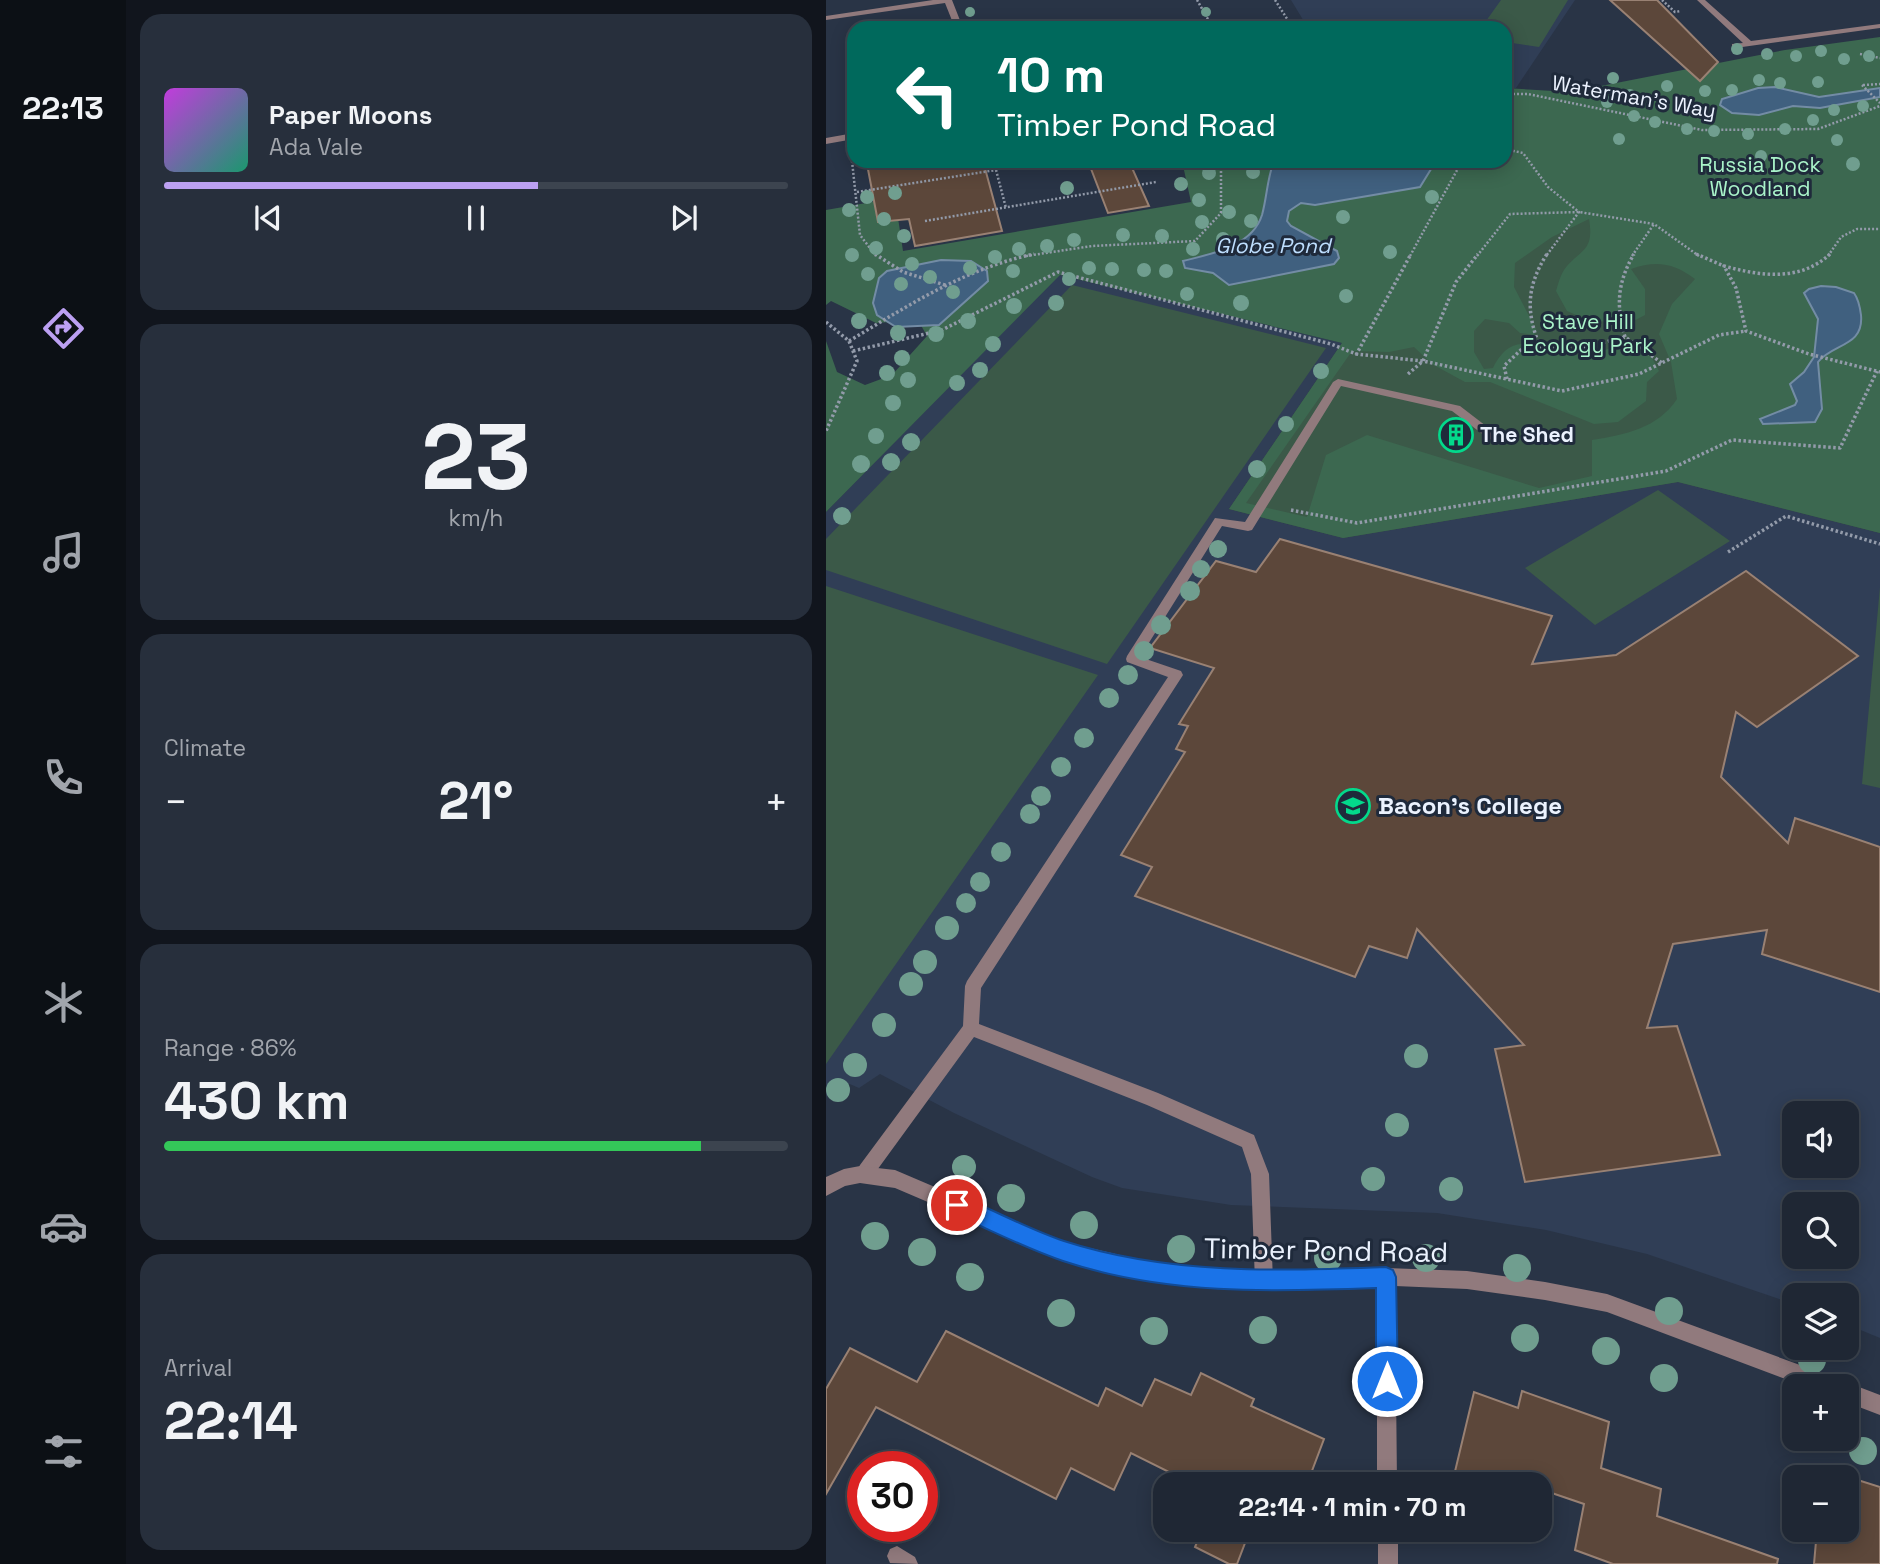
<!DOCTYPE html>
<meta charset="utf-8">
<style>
:root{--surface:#1f2734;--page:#272f3c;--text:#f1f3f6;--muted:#a1a5ac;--line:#3c444f;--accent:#bca0f2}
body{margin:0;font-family:"Space Grotesk",sans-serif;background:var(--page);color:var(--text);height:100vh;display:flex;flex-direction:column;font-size:26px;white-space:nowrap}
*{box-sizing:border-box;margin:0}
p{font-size:23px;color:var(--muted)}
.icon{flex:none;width:38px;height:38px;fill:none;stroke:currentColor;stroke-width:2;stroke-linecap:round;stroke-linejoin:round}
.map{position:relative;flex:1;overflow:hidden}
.drawer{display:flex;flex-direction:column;gap:14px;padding:14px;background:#11151d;width:700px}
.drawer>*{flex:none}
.hud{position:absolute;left:21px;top:21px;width:665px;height:147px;border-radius:21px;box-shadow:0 4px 18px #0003,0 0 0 2px var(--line);background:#00695c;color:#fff;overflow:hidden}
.fabs{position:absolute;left:956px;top:1101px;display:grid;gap:14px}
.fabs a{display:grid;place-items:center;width:77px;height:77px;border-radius:14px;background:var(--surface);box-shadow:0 4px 18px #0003,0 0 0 2px var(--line);font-size:35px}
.speed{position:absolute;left:21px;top:1451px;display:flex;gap:14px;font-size:35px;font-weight:700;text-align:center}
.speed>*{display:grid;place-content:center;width:91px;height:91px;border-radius:50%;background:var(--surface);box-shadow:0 4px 18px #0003,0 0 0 2px var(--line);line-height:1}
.speed .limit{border:10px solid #d22;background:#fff;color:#111}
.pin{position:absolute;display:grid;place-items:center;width:60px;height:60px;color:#fff;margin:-30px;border:4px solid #fff;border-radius:50%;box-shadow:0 2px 7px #0007}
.me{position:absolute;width:77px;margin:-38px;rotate:0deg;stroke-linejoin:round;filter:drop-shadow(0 0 5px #0008)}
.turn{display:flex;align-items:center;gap:24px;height:147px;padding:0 35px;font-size:32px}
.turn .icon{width:91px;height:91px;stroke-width:2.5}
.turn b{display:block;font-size:49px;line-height:60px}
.big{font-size:52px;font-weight:700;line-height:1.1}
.drawer .widget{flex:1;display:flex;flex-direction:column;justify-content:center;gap:10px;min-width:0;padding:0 24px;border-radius:21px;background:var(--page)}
.drawer .dial{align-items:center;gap:0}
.dial b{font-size:91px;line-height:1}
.song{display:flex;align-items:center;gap:21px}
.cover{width:84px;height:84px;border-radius:10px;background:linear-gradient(135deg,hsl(290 70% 55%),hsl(160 70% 35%))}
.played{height:7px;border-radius:4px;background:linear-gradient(90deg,var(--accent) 60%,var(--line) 60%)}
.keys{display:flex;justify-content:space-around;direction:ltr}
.heat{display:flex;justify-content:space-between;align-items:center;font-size:38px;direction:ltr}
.charge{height:10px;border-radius:5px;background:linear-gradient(90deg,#34c759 86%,var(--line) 0)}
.trip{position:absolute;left:327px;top:1472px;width:399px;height:70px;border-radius:21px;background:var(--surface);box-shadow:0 4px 18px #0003,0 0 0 2px var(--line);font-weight:700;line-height:70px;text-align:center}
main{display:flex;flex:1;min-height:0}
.tab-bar{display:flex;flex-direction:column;width:126px;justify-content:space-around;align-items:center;background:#0c1015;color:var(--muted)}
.tab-bar .icon{width:49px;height:49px}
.tab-bar .selected{color:var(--accent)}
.tab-bar b{font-size:32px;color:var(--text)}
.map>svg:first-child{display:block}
</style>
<main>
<nav class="tab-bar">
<b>22:13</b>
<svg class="icon selected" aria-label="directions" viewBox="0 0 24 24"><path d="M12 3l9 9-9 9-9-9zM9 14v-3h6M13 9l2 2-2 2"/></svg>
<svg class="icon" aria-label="music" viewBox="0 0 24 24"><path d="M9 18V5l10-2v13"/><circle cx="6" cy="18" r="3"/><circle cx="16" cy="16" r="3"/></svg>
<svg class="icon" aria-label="phone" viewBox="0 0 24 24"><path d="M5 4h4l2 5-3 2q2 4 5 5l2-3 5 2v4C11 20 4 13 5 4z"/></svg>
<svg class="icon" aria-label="climate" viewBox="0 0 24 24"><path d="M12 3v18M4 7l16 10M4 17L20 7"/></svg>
<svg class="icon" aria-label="car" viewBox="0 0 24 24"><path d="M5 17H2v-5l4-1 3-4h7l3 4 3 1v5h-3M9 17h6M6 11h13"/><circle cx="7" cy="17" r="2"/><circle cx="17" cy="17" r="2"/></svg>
<svg class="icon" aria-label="filters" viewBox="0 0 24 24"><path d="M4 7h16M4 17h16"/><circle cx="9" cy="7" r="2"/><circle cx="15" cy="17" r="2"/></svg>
</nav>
<section class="drawer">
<div class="widget">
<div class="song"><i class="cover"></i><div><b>Paper Moons</b><p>Ada Vale</p></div></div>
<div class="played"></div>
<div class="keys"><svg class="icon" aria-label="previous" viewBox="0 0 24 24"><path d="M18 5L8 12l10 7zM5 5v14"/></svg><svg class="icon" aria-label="pause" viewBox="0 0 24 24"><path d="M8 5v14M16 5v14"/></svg><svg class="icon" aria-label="next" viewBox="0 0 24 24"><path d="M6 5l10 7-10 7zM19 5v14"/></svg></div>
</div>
<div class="widget dial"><b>23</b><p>km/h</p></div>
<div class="widget"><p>Climate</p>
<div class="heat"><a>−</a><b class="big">21°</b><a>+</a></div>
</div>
<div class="widget"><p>Range · 86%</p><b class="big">430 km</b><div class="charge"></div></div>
<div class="widget"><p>Arrival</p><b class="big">22:14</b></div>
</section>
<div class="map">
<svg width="1054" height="1564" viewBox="0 0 1054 1564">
<rect width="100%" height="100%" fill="#293446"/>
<path fill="#303e56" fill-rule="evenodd" d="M465,0h284l-59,88h-11v-60h-197z
M233,275l283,68 -113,166 114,29 335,-56 202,51v805l-34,-14v-29h-52v9l-147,-50 -101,-24 -109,-17 -206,-8 -109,-17 -30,-11 -138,-64 -74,-39 -21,14 -21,-9 -12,18v-585zM968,1113h52v53h-52zM968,1204h52v52h-52z"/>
<path fill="#3b5948" d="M675,0h67l-29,47 -34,-5v-14h-24z
M679,161l375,57v315l-202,-51 -335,56 -114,-29 113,-166z
M246,285l254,63 -219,316 -281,-94v-31z
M832,490l72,51 -135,84 -70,-57z
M0,586l272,89 -272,389z
M1054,587v201l-18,-4z"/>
<path fill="#3c6850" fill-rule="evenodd" d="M1054,37v496l-202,-51 -335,56 -114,-29 113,-166 -282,-68 -234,237v-171l11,31 28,13 27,-10 35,-39 -9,-16 -42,3 -45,-22 -5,4v-95l69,-12 8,53 288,-49 -9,-41h323v-73l65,4 215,-42zM763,219c6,34 -10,30 -25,51 -4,6 -6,15 -8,21l11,20 21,9 40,4 17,-9v-26l-14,-20c25,-9 43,-6 64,10l-23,25 -13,30 12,28 6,37c-19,29 -52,36 -85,41v36l-53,12 -172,-53 -41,20 -19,62 -61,-14 106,-152 37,1 25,-5 18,17 33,18h25l104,42 24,-2 28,-21 1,-19 12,-11 -8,-15 -25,-14c-14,6 -33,13 -48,13 -37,-1 -63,-31 -85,13l-9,1 -10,-17v-21l11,-12 24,4 11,10 14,2 3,-4 -23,-44 1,-24 37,-26z"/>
<path fill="#40607f" stroke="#738ca5" stroke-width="2" d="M949,87l44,10 61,-9v9l-60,11 -27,-2 -34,9 -27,-2 -12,-8 2,-6 36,-11z
M448,161h162l-16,26 -105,18 -14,-2 -12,8 -2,10 4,5 46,25 2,7 -5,6 -105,21 -16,-12 -28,-5 -2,-7c27,-7 69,-14 79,-46 5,-18 5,-36 12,-54z
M115,260l30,1 16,10 1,10 -49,44 -43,2 -19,-12 -4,-12 6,-25 8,-7z
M995,286l15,1 18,6c5,7 6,14 7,22 3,32 -28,28 -43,47l4,47 -7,13 -52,2 -3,-5 35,-14 2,-4 -7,-17 14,-12 10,-15 4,-38 -14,-26 5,-4z"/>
<path fill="#5c473a" stroke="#998173" stroke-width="2" d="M784,0h47l61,62 -18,19z
M63,161h94l19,70 -87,15 -6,-27 -31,3 -11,-58z
M262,161h41l20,45 -41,7z
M454,539l272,77 -20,48 84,-9 130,-84 112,85 -101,71 -21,-15 -15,65 67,66 7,-25 85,29v145l-118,-38 5,-24 -94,14 -26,84 30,-2 43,129 -195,27 -30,-133 29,-4 -107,-116 -10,29 -38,-12 -14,31 -220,-81 17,-29 -31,-12 64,-103 -9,-3 12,-23 -9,-2 35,-56 -64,-20 66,-87 40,11z
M120,1331l152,75 8,-18 36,18 13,-27 36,16 10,-22 53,26 -3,7 73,33 -17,45h-114l-62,-31 -17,37 -43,-22 -15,31 -180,-92 -50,87v-105l24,-41 67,34z
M696,1391l87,31 -8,46 60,21 -4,27 121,43 -1,5h-164l-38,-14 9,-46 -44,-15v-5h-88l22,-92 44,16z
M997,1469l57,18v77h-66l3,-34h29v-53h-24z
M376,1530h48l-13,34h-8l-34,-17z"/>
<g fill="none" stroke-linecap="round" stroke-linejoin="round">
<path stroke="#939baa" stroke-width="2.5" stroke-dasharray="2 2" stroke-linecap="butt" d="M371,0l16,28
M449,0l18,28
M836,0l13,12 6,-1
M1034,54l20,4
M1036,85l18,18
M1037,85l17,-1
M679,94h23l174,36 116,-1 62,-23
M679,149l18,4 25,34 31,25 -33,44
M26,161l8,74 16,21
M170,170l10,38
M31,192l139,-22 8,-9
M99,221l231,-39
M200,256l66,-10 103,-5 26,-28v-52
M584,256l52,-95
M651,256l33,-42 69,-2 75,12 45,32
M806,256l22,-32
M1002,256l13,-19 16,-8h23"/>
<path stroke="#939baa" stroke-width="3.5" stroke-dasharray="2.5 2.5" stroke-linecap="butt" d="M49,254l28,18 42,13
M870,254l28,12
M1004,254c-30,28 -70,22 -106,12l12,22 10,43 63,23 71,18
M0,322l23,19 8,20 -31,70
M799,337c-9,-31 -8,-54 9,-83
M23,341c60,-36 115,-72 185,-87
M714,347c-14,-35 -14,-60 7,-93
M27,351l89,-21 116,-58 273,72 25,10 67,7 139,30 77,-17 80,-39 27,-4
M530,355l55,-101
M582,374l15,-13 33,-79 22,-28
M681,379l-3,-13 19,-18 63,-1 39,-10 37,26
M465,510l66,13 309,-52 66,-31 108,8 37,-77
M902,552l58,-36 94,28"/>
<path fill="#917a7d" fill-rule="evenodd" d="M512,379l122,27 39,30 -6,4 -4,-1 -37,-28 -111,-25 -89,144 -4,1 -26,-5 -82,131 41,14 2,4 -202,313 -2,36 179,69 96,42 15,39 4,108 -3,6 -6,3 -6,-3 -3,-6 -4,-108 -9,-27 -95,-42 -173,-68 -102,140 -6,3 -6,-3 -3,-6 3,-6 103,-139 2,-40 2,-5 201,-304 -41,-15 -1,-3 1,-3 88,-138 30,4 88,-140z"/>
<path fill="#917a7d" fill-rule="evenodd" d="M107,0h19l11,28h-8l-10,-25 -119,17v-4z
M871,0h8l46,41 129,-17v4l-145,20h-3v-4l11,-1z
M28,133v6l-28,5v-6z
M34,1166l35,4 169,72 99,23 101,8 122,-5 81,3 78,11 62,12 223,82 7,3 2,6 7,-3 34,13v20l-34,-13v-16h-42l-197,-74 -62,-12 -78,-11 -72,-3 2,198h-20v-198l-113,5 -101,-8 -99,-23 -169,-72 -35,-5 -15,3 -19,10v-19l18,-8z
M552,1530h20v34h-20z
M71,1546l18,11 3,7 -28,-1 -3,-7 3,-7z"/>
</g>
<g fill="#709e8f">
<circle cx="144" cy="12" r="5"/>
<circle cx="380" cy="12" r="5"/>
<circle cx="911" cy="49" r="6"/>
<circle cx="995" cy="51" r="6"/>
<circle cx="941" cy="54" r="6"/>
<circle cx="970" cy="56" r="6"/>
<circle cx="1043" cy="56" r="6"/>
<circle cx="1018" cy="59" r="6"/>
<circle cx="787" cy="78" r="6"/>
<circle cx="933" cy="80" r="6"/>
<circle cx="992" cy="82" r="6"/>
<circle cx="954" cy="83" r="6"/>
<circle cx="841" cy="86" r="6"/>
<circle cx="906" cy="90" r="6"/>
<circle cx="879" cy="91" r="6"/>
<circle cx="804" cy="95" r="6"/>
<circle cx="781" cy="102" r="6"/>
<circle cx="1037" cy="106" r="6"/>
<circle cx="1008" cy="110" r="6"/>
<circle cx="808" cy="116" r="6"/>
<circle cx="987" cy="120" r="6"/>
<circle cx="829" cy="122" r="6"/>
<circle cx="861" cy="129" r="6"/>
<circle cx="959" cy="129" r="6"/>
<circle cx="888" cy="131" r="6"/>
<circle cx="922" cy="134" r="6"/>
<circle cx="793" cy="139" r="6"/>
<circle cx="1011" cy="140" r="6"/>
<circle cx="935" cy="156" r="6"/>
<circle cx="1027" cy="164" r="7"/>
<circle cx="427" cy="172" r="7"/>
<circle cx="383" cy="173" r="7"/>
<circle cx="355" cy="184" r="7"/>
<circle cx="241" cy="188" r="7"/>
<circle cx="69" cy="193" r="7"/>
<circle cx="41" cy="197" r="7"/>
<circle cx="606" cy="197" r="7"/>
<circle cx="373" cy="200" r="7"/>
<circle cx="23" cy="210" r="7"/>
<circle cx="403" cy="212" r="7"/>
<circle cx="517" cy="217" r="7"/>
<circle cx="58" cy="219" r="7"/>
<circle cx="425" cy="221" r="7"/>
<circle cx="376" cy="222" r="7"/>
<circle cx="297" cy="235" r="7"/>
<circle cx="78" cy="236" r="7"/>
<circle cx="336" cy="236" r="7"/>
<circle cx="397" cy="239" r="7"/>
<circle cx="248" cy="240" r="7"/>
<circle cx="221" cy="246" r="7"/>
<circle cx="50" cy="248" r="7"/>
<circle cx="193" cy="249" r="7"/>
<circle cx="367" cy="249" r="7"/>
<circle cx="564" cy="252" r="7"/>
<circle cx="26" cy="255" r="7"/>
<circle cx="169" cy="257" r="7"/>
<circle cx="86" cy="264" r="7"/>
<circle cx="144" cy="268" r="7"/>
<circle cx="263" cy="268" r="7"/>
<circle cx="286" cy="269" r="7"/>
<circle cx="318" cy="270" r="7"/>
<circle cx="187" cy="271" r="7"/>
<circle cx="340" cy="271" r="7"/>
<circle cx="42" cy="274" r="7"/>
<circle cx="104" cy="277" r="7"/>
<circle cx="243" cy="279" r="7"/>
<circle cx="75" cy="284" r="7"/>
<circle cx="127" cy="292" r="7"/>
<circle cx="361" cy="294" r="7"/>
<circle cx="520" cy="296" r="7"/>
<circle cx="230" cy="303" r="8"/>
<circle cx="415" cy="303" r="8"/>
<circle cx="188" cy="306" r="8"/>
<circle cx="33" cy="321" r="8"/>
<circle cx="142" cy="321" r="8"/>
<circle cx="72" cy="333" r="8"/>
<circle cx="110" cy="334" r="8"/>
<circle cx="167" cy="344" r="8"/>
<circle cx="76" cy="358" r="8"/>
<circle cx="154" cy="370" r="8"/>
<circle cx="495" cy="371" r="8"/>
<circle cx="61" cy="373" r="8"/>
<circle cx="82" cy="380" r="8"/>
<circle cx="131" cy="383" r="8"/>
<circle cx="67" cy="403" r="8"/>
<circle cx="460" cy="424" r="8"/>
<circle cx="50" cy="436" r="8"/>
<circle cx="85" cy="442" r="9"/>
<circle cx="65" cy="462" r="9"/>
<circle cx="35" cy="464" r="9"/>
<circle cx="431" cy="469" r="9"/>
<circle cx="16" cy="516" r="9"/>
<circle cx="392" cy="549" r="9"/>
<circle cx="375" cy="569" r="9"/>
<circle cx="364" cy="591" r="10"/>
<circle cx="335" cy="625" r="10"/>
<circle cx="318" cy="651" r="10"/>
<circle cx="302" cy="675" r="10"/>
<circle cx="283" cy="698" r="10"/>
<circle cx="258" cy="738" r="10"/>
<circle cx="235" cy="767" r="10"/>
<circle cx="215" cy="796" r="10"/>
<circle cx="204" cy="814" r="10"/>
<circle cx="175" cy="852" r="10"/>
<circle cx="154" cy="882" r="10"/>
<circle cx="140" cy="903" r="10"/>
<circle cx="121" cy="928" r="12"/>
<circle cx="99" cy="962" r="12"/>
<circle cx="85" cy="984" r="12"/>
<circle cx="58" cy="1025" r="12"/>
<circle cx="590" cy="1056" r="12"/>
<circle cx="29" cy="1065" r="12"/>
<circle cx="12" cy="1090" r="12"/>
<circle cx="571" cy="1125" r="12"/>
<circle cx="138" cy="1167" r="12"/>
<circle cx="547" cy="1179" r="12"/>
<circle cx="625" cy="1189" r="12"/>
<circle cx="185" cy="1198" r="14"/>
<circle cx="258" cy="1225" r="14"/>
<circle cx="49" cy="1236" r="14"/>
<circle cx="355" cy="1249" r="14"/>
<circle cx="96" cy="1252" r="14"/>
<circle cx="502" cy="1258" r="14"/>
<circle cx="600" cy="1258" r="14"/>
<circle cx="691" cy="1268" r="14"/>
<circle cx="144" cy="1277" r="14"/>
<circle cx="843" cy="1311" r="14"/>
<circle cx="235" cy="1313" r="14"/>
<circle cx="437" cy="1330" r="14"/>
<circle cx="328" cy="1331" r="14"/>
<circle cx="699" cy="1338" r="14"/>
<circle cx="780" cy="1351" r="14"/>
<circle cx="986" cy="1360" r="14"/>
<circle cx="838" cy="1378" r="14"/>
<circle cx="1037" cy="1451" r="14"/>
</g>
<path fill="#1a73e8" stroke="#114b97" stroke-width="2" d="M131,1195c35,14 71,34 107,46 105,34 214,30 322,26l7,3 3,7 2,104 -4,7 -7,3 -8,-3 -3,-7v-93c-105,4 -212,7 -313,-27 -39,-13 -76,-33 -114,-49l-2,-7 2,-7z"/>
<defs>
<g id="building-ring" transform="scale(1.75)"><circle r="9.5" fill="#1f2a3b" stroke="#03d98b" stroke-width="1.5"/><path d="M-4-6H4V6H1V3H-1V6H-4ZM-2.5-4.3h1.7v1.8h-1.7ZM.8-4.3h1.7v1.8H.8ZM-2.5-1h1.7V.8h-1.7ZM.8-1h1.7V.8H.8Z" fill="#03d98b"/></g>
<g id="school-ring" transform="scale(1.75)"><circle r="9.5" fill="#1f2a3b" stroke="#03d98b" stroke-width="1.5"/><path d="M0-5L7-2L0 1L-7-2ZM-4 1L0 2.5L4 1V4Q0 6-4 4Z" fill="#03d98b"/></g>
</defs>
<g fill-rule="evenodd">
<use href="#building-ring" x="630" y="435"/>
<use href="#school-ring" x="527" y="806"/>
</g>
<g text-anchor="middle" stroke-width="6" stroke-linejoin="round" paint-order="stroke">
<g font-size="21" fill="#ebf2fe" stroke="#1f2a3b">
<text transform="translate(808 97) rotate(10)" y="7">Waterman's Way</text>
</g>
<g font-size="21" fill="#aaf4ca" stroke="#1f2a3b">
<text x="934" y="172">Russia Dock<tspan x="934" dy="24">Woodland</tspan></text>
<text x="762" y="329">Stave Hill<tspan x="762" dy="24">Ecology Park</tspan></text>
</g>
<g font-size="21" font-style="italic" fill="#bedefe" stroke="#1f2a3b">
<text x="447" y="253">Globe Pond</text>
</g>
<g font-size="21" font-weight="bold" fill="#ebf2fe" stroke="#1f2a3b" text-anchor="start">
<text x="654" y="442">The Shed</text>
</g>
<g font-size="24" font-weight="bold" fill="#ebf2fe" stroke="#1f2a3b" text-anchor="start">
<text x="552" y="814">Bacon's College</text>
</g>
<g font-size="28" fill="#ebf2fe" stroke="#1f2a3b">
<text transform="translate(500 1250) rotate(1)" y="10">Timber Pond Road</text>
</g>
</g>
</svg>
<div class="fabs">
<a><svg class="icon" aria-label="sound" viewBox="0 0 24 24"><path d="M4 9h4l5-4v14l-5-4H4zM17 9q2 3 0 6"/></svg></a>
<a><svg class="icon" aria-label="search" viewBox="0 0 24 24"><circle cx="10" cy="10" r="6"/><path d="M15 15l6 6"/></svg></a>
<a><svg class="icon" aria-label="layers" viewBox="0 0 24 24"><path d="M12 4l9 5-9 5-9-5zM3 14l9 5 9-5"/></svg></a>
<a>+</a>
<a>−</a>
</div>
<div class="speed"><div class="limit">30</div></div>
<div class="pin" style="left:131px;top:1205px;background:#d93025"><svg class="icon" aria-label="arrive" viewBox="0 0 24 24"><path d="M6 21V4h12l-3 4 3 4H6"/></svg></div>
<svg class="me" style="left:561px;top:1381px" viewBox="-20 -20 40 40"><circle r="17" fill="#1a73e8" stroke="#fff" stroke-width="3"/><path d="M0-11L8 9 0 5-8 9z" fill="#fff"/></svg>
<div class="trip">22:14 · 1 min · 70 m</div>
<div class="hud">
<div class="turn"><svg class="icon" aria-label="left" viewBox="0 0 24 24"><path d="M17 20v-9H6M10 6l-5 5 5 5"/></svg><div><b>10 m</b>Timber Pond Road</div></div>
</div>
</div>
</main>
